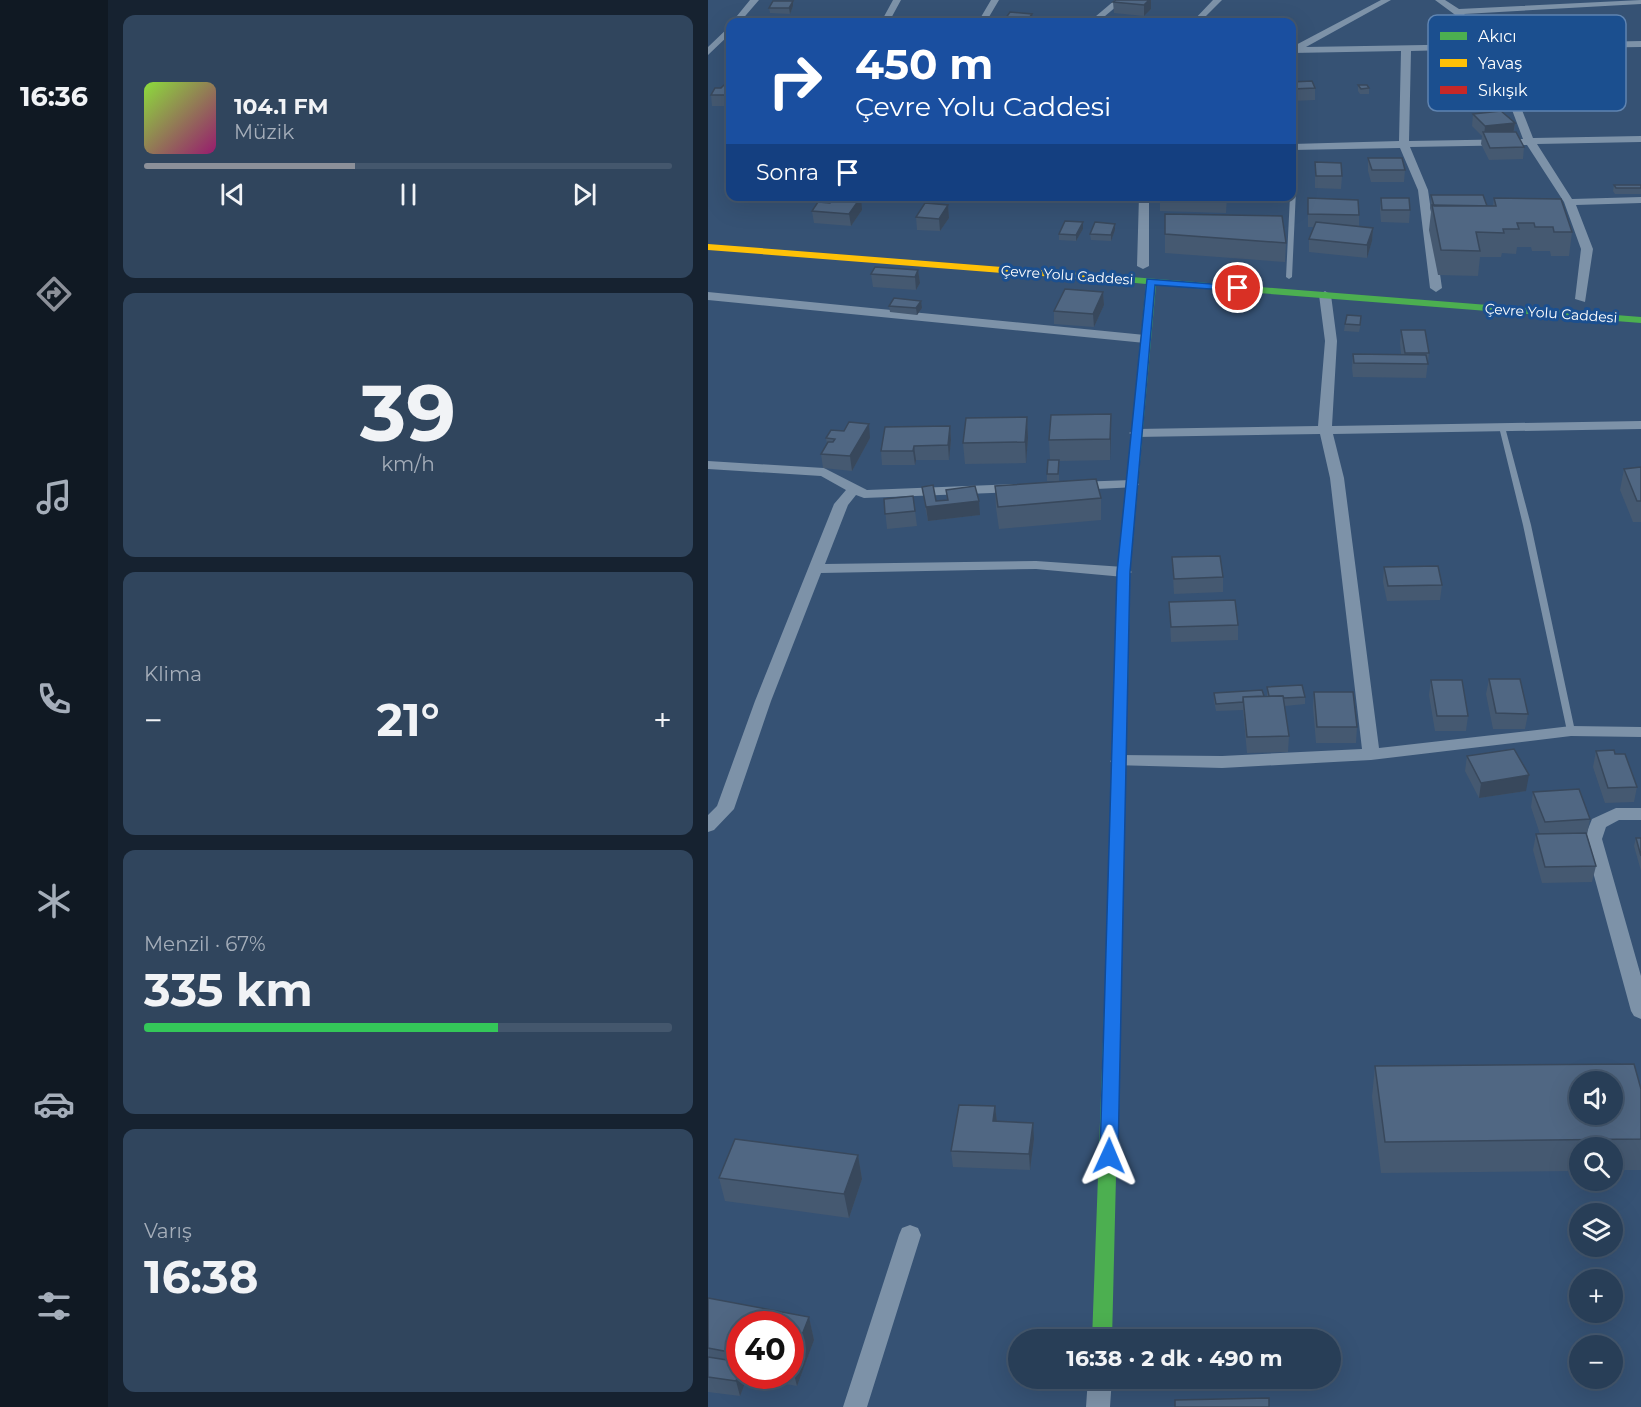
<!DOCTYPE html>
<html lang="tr">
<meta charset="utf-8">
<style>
:root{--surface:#283e57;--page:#30455d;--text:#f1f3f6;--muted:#a5aeba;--line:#44576d;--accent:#8c9099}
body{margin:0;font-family:Montserrat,sans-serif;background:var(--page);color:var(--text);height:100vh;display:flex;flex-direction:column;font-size:22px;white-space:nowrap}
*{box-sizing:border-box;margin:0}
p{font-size:20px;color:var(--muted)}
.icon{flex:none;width:33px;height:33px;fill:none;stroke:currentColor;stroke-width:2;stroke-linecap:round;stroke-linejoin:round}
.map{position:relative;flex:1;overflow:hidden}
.details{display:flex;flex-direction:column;gap:15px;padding:15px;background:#162230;width:600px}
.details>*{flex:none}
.banner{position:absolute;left:18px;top:18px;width:570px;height:183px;border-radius:12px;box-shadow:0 6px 24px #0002,0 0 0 2px var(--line);background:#1a4fa0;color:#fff;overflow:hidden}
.tools{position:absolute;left:861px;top:1071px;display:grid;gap:12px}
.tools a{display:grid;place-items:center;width:54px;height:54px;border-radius:50%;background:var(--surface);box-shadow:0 6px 24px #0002,0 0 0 2px var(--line);font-size:30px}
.speed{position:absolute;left:18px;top:1311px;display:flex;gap:12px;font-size:30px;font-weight:700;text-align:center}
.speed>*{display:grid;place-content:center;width:78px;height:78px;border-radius:50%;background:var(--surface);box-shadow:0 6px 24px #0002,0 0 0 2px var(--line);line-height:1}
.speed .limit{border:9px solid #d22;background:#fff;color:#111}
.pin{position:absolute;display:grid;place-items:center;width:51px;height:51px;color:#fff;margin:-26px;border:3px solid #fff;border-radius:50%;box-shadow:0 2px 6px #0007}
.me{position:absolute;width:66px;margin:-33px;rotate:1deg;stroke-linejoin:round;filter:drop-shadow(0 0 4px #0008)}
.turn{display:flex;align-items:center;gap:21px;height:126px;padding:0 30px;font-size:27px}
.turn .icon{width:78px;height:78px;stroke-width:2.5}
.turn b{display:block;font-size:42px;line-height:51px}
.then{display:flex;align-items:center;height:57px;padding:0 30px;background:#0003;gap:12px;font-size:22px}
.big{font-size:45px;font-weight:700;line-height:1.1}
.details .tile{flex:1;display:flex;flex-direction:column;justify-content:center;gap:9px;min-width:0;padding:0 21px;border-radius:12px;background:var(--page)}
.details .dial{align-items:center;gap:0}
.dial b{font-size:78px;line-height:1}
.song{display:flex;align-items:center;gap:18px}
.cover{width:72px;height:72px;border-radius:9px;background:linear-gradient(135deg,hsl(90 70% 55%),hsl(320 70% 35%))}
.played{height:6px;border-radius:3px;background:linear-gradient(90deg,var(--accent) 40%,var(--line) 40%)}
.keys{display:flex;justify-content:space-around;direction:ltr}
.heat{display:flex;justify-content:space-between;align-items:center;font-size:33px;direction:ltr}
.charge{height:9px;border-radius:4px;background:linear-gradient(90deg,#34c759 67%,var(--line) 0)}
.trip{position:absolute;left:300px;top:1329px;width:333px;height:60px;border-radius:30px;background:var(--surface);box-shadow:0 6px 24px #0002,0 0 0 2px var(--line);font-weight:700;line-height:60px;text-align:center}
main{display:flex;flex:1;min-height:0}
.tab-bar{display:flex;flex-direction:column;width:108px;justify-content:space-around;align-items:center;background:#101923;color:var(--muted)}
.tab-bar .icon{width:42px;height:42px}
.tab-bar .active{color:var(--accent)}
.tab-bar b{font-size:27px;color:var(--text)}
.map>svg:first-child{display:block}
</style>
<main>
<nav class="tab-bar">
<b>16:36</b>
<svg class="icon active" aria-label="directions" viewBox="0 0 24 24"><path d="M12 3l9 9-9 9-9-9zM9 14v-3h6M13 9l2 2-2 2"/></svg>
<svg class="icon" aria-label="music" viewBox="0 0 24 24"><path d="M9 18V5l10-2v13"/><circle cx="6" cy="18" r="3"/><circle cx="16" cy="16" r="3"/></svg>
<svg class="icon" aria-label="phone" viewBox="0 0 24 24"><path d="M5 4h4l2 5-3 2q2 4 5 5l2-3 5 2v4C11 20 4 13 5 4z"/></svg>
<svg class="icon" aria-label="climate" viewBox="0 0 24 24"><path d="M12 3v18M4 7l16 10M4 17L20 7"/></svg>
<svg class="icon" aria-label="car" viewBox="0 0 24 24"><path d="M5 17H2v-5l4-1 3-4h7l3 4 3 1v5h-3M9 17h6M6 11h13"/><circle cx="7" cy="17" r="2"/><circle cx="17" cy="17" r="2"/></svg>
<svg class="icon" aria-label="filters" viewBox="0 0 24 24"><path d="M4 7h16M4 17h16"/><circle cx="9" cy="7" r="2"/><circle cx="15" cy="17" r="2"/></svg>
</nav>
<section class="details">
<div class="tile">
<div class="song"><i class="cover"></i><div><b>104.1 FM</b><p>Müzik</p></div></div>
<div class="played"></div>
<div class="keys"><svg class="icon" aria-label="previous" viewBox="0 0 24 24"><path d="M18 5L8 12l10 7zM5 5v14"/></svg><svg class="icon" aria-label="pause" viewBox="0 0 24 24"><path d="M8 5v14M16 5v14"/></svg><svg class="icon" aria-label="next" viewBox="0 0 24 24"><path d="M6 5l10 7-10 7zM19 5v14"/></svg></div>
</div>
<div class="tile dial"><b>39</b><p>km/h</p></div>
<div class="tile"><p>Klima</p>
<div class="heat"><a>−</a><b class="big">21°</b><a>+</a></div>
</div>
<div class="tile"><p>Menzil · 67%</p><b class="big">335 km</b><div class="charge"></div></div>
<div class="tile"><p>Varış</p><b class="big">16:38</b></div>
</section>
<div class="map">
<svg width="933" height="1407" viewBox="0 0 933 1407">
<rect width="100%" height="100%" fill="#365274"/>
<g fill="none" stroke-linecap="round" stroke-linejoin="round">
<path fill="#7d92a8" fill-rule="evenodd" d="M587,145l3,2 -6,130 -3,2 -3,-2 4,-81h2v-49z
M794,425l3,2 26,98 44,206 -4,3 -4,-3 -44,-206 -24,-98z"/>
<path fill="#7d92a8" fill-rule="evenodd" d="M42,0h9l-19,22h-8z
M185,0h8l-12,22h-8z
M283,0h8l-13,22h-8z
M407,0h9l-26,22h-9z
M505,0h9l-22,22h-8z
M673,0h10l-85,47 178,-3 -30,-30 -19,-14h10l14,9 182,-9v4l-177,10 30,30 147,-3v6l-143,2 35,89 108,-2v6l-104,2 35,55 69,-2v6l-65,2 17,44 -8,53 -10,-3 6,-50 -17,-47 -37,-57 -117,2 18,43 14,98 -6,4 -6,-4 -12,-98 -18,-42 -108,2v-6l107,-3 2,-90 -109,2v-6zM781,49l34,90 -114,2 2,-90z
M22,26v8l-22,21v-8z
M431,196h10v70l-6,3 -6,-3z
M617,291l6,4 6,46 -5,85 309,-5v8l-308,5 11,44 35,270 192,-22 70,1v10l-70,-1 -200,24 -149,8 -109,-3 -3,-4 9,-6 103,1 140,-7 -32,-271 -10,-44 -184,3 -7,-4 7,-4 182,-3 7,-85 -6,-46z
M0,292l437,43 6,4 -6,4 -437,-43z
M0,461l116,7 43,22 150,-6 7,4 -7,4 -153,6 -8,-3 -8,10 -23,59 211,-3 88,6 8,5 -8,5 -88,-8 -215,4 -50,128 -37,108 -20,21 -6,2v-17l9,-9 38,-105 79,-197 12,-14 -25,-14 -113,-7z
M424,480l7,4 -2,3 -61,3 -7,-4 7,-4z
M908,808h25v12h-22l-13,7 -4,12 39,137v43l-7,-3 -3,-5 -47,-172 8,-20z
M202,1225l8,3 3,7 -54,172h-24l56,-172 3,-7z
M380,1378h24l-2,29h-24z"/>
<path fill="#4caf50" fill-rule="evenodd" d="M398,275l535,42v6l-485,-38 -26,287 -2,112 -7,4 -7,-4 4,-112 28,-288 -43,-4v-4z
M409,845l5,1 2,4 -12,490h-20l18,-490 2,-4z"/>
<path fill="#ffc107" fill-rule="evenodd" d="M0,244l398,31 5,3 -5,3 -398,-31z"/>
<path fill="#c62828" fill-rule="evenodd" d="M413,680l7,4 -4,166 -2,4h-10l-2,-4 4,-166z"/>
</g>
<path fill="#455971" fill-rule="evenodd" d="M443,0v9l-7,7 -30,-3 -1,-11z
M85,1v5l-3,8 -20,-1 -1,-5z
M584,82l23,6v12l-23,1z
M22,85v21h-18l-1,-11 10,-7z
M650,85l11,3v6h-9l-2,-3z
M765,114l42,9 -1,9 10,15 -1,12 -34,1 -8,-16 1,-8 -10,-10z
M660,158l37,12 -1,12h-33l-3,-11z
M607,162l27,14 -1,13 -26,-1z
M906,185h27v9h-26l-2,-3z
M723,195l56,11h6l1,-8 78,34 -3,24h-18l-1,-5h-18l-1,-4h-14l-1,7 -14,-1 -1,4h-21l-2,19 -40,-1 -9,-45 2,-18 -1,-4z
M452,196h67l-1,17 -66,-2z
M600,198l51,17v12l14,1 -1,13 -5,17 -58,-6v-13l6,-12h-7z
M673,198l29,12 -1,13 -28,-1 -1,-12z
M122,203l32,7 -11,16 -37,-3 -2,-12z
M240,205l1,13 -9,13 -23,-1 -1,-13z
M457,214l121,29 -1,19 -120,-9z
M407,224v6l-4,11 -20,-1 -1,-6z
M375,229l-7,12 -17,-1v-6z
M210,270l2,13 -4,7 -43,-3 -2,-13z
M395,292l1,13 -10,22 -40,-3v-13z
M181,306l33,2 -5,7 -27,-3z
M653,323l-2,9 -15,-1 1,-7z
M693,330l28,23 -3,25 -73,-1 -1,-9 1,-14h48l-1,-11z
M403,414l-1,46 -51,1v20h-12v-7l3,-14 -1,-20z
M319,417l1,21 -2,25 -61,1 -2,-21z
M242,426l1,14 -2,20h-33l-1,5h-33l-1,-14z
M118,438h44l-18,33 -29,-3 -2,-14 6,-10z
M933,467v55h-8l-13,-32 4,-21z
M287,486l106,12v22l-102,9 -3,-21z
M214,487l14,14 11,-1 -1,-10 34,25 -52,6 -4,-20z
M205,496l4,30 -30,3 -3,-30z
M464,557l51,20v15l-49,2z
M676,567l58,18 -2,15 -53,1 -4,-19z
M461,602l69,23v15l-67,2z
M781,679l39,35 -3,15h-32l-7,-35z
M723,680l37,36 -2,15h-31l-6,-36z
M559,687l38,10v7l-20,2 4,30 -1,16 -41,1 -4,-43 -27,1 -2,-10v-8l53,3z
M606,692l43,35 -1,16h-40l-3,-36z
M888,751l19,3 22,33 -3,15 -29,1 -12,-36z
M759,756l59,35 -47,7 -14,-27z
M825,792l57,27 -3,16 9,31 -4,16 -50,1 -9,-33 3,-16h4l-9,-27z
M928,838h5v33l-7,-25z
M667,1066l266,23v81h-29v-22h-32v23l-199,2 -9,-76z
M287,1106l2,15 37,18 -4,31 -77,-3 -2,-16z
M150,1155l4,24 -13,39 -124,-17 -6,-23z
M0,1298l101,19 5,23 -17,46 -50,-9 -7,19 -32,-4zM32,1324h50v52h-50z"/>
<path fill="#38485c" d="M441,0h2v9l-7,7v-11z
M85,1v5l-3,8 -1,-6z
M324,14l1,8h-7z
M807,123l-2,12 -29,1 1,-10z
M153,197l1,13 -11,16 -2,-12z
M240,205l1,13 -9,13 -1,-12z
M375,222v7l-7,12v-6z
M407,224v6l-4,11v-6z
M665,228l-1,13 -5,17v-13z
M210,270l2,13 -4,7 -1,-13z
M395,292l1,13 -10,22 -1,-13z
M213,301l1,7 -5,7 -1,-7z
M403,414v21l-1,25v-21z
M319,417l1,21 -2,25 -1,-21z
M161,424l1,14 -18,33 -2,-15z
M242,426l1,14 -2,20 -1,-15z
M206,446l2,14 -1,5 -2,-14z
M271,501l1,14 -52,6 -2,-14z
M821,775l-3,16 -47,7 2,-15z
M287,1106l2,16 -4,-1z
M325,1123l1,16 -4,31 -1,-16z
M150,1155l4,24 -13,39 -5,-24z
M101,1317l5,23 -17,46 -6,-23z
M32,1370v6h6l1,2 -7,18 -4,-15z"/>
<path fill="#506783" stroke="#38485c" stroke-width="1.5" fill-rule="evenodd" d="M408,0h33l-5,5 -31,-3z
M65,1h20l-4,7h-20z
M302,12l22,2 -6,8h-23z
M111,20l46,1 -1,1h-46z
M385,20l17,2h-20z
M604,81l3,7 -23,1v-7z
M16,85h6v10h-19l4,-7h6z
M650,85h9l2,3 -8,1z
M793,111l14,12 -30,3 -12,-12z
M775,132h33l8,15 -34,1z
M660,158h34l3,12h-33z
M607,162l26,1 1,13h-26z
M906,185h27v3h-25z
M723,195h52l4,11h-53z
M128,196l25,1 -12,17 -37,-3 6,-9 12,1z
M600,198l50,2 1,15 -51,-1z
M673,198h28l1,12h-28z
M786,198l67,1 11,33h-18l-1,-5h-18l-1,-4h-17l2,6h-16l1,4 -28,-1 4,19 -39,-1 -9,-45 64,1z
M217,203l23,2 -9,14 -23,-2z
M457,214l117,2 4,27 -121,-9z
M357,221l18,1 -7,13 -17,-1z
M387,222l20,2 -4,11 -21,-1z
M608,222l57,6 -6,17 -58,-6z
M167,267l43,3 -3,7 -44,-3z
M357,289l38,3 -10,22 -39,-3z
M186,298l27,3 -5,7 -27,-2z
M639,315l14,1 -1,9 -15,-1z
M693,330h24l4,23h-24z
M645,354l73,1 2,9 -74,-1z
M403,414l-1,25 -61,1 2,-25z
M319,417l-2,25 -62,1 3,-25z
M141,422l20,2 -19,32 -29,-2 7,-12h5l2,-3 -9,-1 5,-8 13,1z
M242,426l-2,19 -34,1 -1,5h-32l4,-24z
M340,460h11l-1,14h-11z
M933,467v34h-4l-13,-32z
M388,479l5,19 -103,9 -3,-21z
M225,485l3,16 12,-1 -2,-10 29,-4 4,15 -53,6 -4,-20z
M205,496l2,15 -30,3 -1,-15z
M512,556l3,21 -49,2 -2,-22z
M730,566l4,19 -54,1 -4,-19z
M527,600l3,25 -67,2 -2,-25z
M781,679h31l8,35 -32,-1z
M723,680h31l6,36h-31z
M594,685l3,12 -21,1 -1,-2h-14l-2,-9z
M554,690l2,6 -21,1v5l-27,2 -2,-11z
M606,692h39l4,35h-40z
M575,696l6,40 -42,1 -4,-40z
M806,749l15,26 -48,8 -14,-27z
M906,750l1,4h10l12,33 -29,1 -12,-37z
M871,789l11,30 -45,3 -12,-30z
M878,833l10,33 -51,1 -9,-33z
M928,838h5v18z
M926,1064l7,25v50l-256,3 -10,-76zM872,1082h32v32h-32z
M251,1105l36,1 -2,15 40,2 -4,31 -78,-3z
M27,1139l123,16 -14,39 -125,-16z
M0,1298l101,19 -18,46 -1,-39h-50v30l-32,-6z
M0,1357l32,5v8l-4,11 -28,-4z
M561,1398v9h-94v-7z"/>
<path fill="#1a73e8" stroke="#114b97" stroke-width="1.5" d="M439,279l91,7 5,2 -5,3 -83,-6 -25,287 -12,584 -2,6 -7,2 -6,-2 -3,-6 17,-584z"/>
<g text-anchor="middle" stroke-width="6" stroke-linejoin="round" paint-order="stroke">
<g font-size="14" fill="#fff" stroke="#1b4f8f">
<text transform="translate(359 275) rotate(4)" y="5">Çevre Yolu Caddesi</text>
<text transform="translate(843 313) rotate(4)" y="5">Çevre Yolu Caddesi</text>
</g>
</g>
<rect x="720" y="15" width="198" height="96" rx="9" fill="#1b4f8f" stroke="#5f84b1" stroke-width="1.5"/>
<rect x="732" y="32" width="27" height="8" fill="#4caf50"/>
<rect x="732" y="59" width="27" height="8" fill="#ffc107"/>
<rect x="732" y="86" width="27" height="8" fill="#c62828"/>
<g font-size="16" fill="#fff">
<text x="770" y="42">Akıcı</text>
<text x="770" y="69">Yavaş</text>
<text x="770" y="96">Sıkışık</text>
</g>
</svg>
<div class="tools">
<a><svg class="icon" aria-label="sound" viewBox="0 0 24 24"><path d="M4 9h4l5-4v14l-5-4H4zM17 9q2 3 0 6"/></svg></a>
<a><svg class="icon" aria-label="search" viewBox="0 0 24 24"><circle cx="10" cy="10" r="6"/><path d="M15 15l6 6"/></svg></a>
<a><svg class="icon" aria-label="layers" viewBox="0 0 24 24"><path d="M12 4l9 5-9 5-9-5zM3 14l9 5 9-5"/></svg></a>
<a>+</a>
<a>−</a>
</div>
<div class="speed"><div class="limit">40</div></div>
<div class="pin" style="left:530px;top:288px;background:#d93025"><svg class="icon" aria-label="arrive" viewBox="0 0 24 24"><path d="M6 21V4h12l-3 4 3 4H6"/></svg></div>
<svg class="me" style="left:401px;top:1156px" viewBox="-20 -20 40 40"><path d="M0-17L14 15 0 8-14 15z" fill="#1a73e8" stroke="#fff" stroke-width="4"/></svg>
<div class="trip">16:38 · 2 dk · 490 m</div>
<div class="banner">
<div class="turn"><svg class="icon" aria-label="right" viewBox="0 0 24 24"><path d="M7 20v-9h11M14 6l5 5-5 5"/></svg><div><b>450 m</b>Çevre Yolu Caddesi</div></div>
<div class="then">Sonra<svg class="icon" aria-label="arrive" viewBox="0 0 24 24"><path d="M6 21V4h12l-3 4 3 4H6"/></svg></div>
</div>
</div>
</main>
